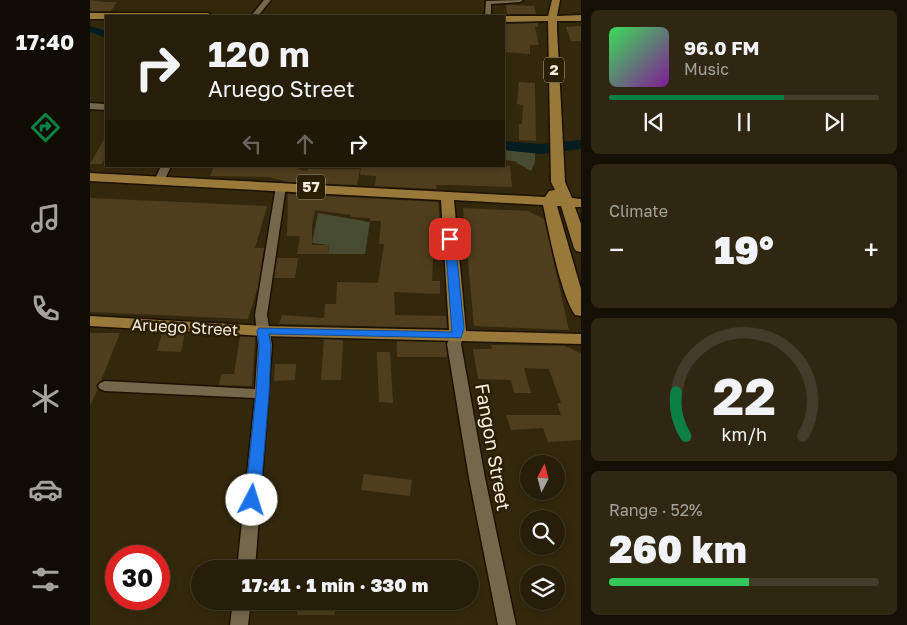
<!DOCTYPE html>
<meta charset="utf-8">
<style>
:root{--surface:#271e09;--page:#2f2712;--text:#f1f3f6;--muted:#a4a29c;--line:#433c2a;--accent:#0b8043}
body{margin:0;font-family:"Golos Text",sans-serif;background:var(--page);color:var(--text);height:100vh;display:flex;flex-direction:column;font-size:19px;white-space:nowrap}
*{box-sizing:border-box;margin:0}
p{font-size:16px;color:var(--muted)}
.icon{flex:none;width:28px;height:28px;fill:none;stroke:currentColor;stroke-width:2;stroke-linecap:round;stroke-linejoin:round}
.map{position:relative;flex:1;overflow:hidden}
.details{display:flex;flex-direction:column;gap:10px;padding:10px;background:#151005;width:326px}
.details>*{flex:none}
.hud{position:absolute;left:15px;top:15px;width:400px;height:152px;border-radius:0px;box-shadow:0 2px 8px #0003,0 0 0 1px var(--line);background:#271e09;color:var(--text);overflow:hidden}
.needle{width:32px;rotate:6deg}
.buttons{position:absolute;left:430px;top:455px;display:grid;gap:10px}
.buttons a{display:grid;place-items:center;width:45px;height:45px;border-radius:50%;background:var(--surface);box-shadow:0 2px 8px #0003,0 0 0 1px var(--line);font-size:25px}
.speed{position:absolute;left:15px;top:545px;display:flex;gap:10px;font-size:25px;font-weight:700;text-align:center}
.speed>*{display:grid;place-content:center;width:65px;height:65px;border-radius:50%;background:var(--surface);box-shadow:0 2px 8px #0003,0 0 0 1px var(--line);line-height:1}
.speed .limit{border:8px solid #d22;background:#fff;color:#111}
.pin{position:absolute;display:grid;place-items:center;width:42px;height:42px;color:#fff;margin:-21px;border-radius:10px;box-shadow:0 2px 8px #0006}
.me{position:absolute;width:55px;margin:-28px;rotate:5deg;stroke-linejoin:round;filter:drop-shadow(0 0 4px #0008)}
.turn{display:flex;align-items:center;gap:18px;height:105px;padding:0 20px;font-size:22px}
.turn .icon{width:65px;height:65px;stroke-width:2.5}
.turn b{display:block;font-size:35px;line-height:42px}
.lanes{display:flex;align-items:center;height:48px;padding:0 20px;background:#0003;justify-content:center;gap:25px;direction:ltr}
.lanes .off{opacity:.35}
.big{font-size:38px;font-weight:800;line-height:1.1}
.details .card{flex:1;display:flex;flex-direction:column;justify-content:center;gap:8px;min-width:0;padding:0 18px;border-radius:8px;background:var(--page)}
.details .dial{align-items:center;gap:0}
.dial svg{height:130px;overflow:visible;fill:none;stroke:var(--line);stroke-width:7;stroke-linecap:round;text-anchor:middle}
.dial text{fill:var(--text);stroke:none}
.song{display:flex;align-items:center;gap:15px}
.cover{width:60px;height:60px;border-radius:8px;background:linear-gradient(135deg,hsl(130 70% 55%),hsl(290 70% 35%))}
.played{height:5px;border-radius:2px;background:linear-gradient(90deg,var(--accent) 65%,var(--line) 65%)}
.keys{display:flex;justify-content:space-around;direction:ltr}
.heat{display:flex;justify-content:space-between;align-items:center;font-size:28px;direction:ltr}
.charge{height:8px;border-radius:4px;background:linear-gradient(90deg,#34c759 52%,var(--line) 0)}
.trip{position:absolute;left:101px;top:560px;width:288px;height:50px;border-radius:25px;background:var(--surface);box-shadow:0 2px 8px #0003,0 0 0 1px var(--line);font-weight:800;line-height:50px;text-align:center}
main{display:flex;flex:1;min-height:0}
.tabs{display:flex;flex-direction:column;width:90px;justify-content:space-around;align-items:center;background:#100c04;color:var(--muted)}
.tabs .icon{width:35px;height:35px}
.tabs .on{color:var(--accent)}
.tabs b{font-size:22px;color:var(--text)}
.map>svg:first-child{display:block}
</style>
<main>
<nav class="tabs">
<b>17:40</b>
<svg class="icon on" aria-label="directions" viewBox="0 0 24 24"><path d="M12 3l9 9-9 9-9-9zM9 14v-3h6M13 9l2 2-2 2"/></svg>
<svg class="icon" aria-label="music" viewBox="0 0 24 24"><path d="M9 18V5l10-2v13"/><circle cx="6" cy="18" r="3"/><circle cx="16" cy="16" r="3"/></svg>
<svg class="icon" aria-label="phone" viewBox="0 0 24 24"><path d="M5 4h4l2 5-3 2q2 4 5 5l2-3 5 2v4C11 20 4 13 5 4z"/></svg>
<svg class="icon" aria-label="climate" viewBox="0 0 24 24"><path d="M12 3v18M4 7l16 10M4 17L20 7"/></svg>
<svg class="icon" aria-label="car" viewBox="0 0 24 24"><path d="M5 17H2v-5l4-1 3-4h7l3 4 3 1v5h-3M9 17h6M6 11h13"/><circle cx="7" cy="17" r="2"/><circle cx="17" cy="17" r="2"/></svg>
<svg class="icon" aria-label="filters" viewBox="0 0 24 24"><path d="M4 7h16M4 17h16"/><circle cx="9" cy="7" r="2"/><circle cx="15" cy="17" r="2"/></svg>
</nav>
<div class="map">
<svg width="491" height="625" viewBox="0 0 491 625">
<rect width="100%" height="100%" fill="#34280c"/>
<path fill="#474b31" d="M414,148l31,2v12l-4,9 -17,-10 -10,-1z
M228,213l52,9 -5,32h-37l1,-9 -17,-2z"/>
<g fill="none" stroke-linecap="round" stroke-linejoin="round">
<path fill="#031d20" fill-rule="evenodd" d="M0,26l16,5v7l-16,-6z
M491,140v9l-40,5 -37,-4v-9l37,3z"/>
</g>
<path fill="#4e3e1d" d="M0,0l15,2h12l-6,9h-21z
M416,5l28,1 2,8h-29z
M448,23v4h-3l4,18h-9v9l-26,-2v-28z
M491,26v15h-10l-5,-14z
M429,82l16,1 1,58 -17,-1v-16h3l1,-19 -6,-1z
M16,136v21l-4,7h-12z
M124,166h74l19,5 1,-2h52l-3,16 -68,-3 -21,-5 -58,-1z
M271,166h149l2,21 -61,-2h-15l1,4 -62,-3 1,-10 -16,-1z
M198,194l150,8 4,46 -1,10h-8l-1,23h8v13l-46,-2 1,23 51,1 1,12 -168,-4 3,-9 42,3 1,-14h11l1,-22 41,1 6,-39h-5l2,-23h-11v-3l-19,-1v-2l-36,-5 -3,15v20h17l-1,9h-31l3,-18h-13z
M0,198l177,8 -12,42h9l-6,39 -10,32 -158,-7z
M373,208l65,3 16,8 25,111 -95,-4z
M187,258h21l-3,20h-21z
M0,333h30l-19,48 -5,4 2,4 -8,17z
M72,333h23l-4,19 -24,-1z
M150,337h15l-3,49 -33,-1 2,-11h13z
M234,339l19,1 -2,40h-20z
M307,341l49,1 1,15h-50z
M401,345l74,1 16,7v87l-33,2 -5,-14 -32,2 -5,-15h55l-4,-12h4l-12,-34 -25,-1 7,25h-17l-3,-13 -33,-1 -5,-30h19z
M287,352h13l3,51 -14,-1z
M185,364h21l-1,16 -21,1z
M274,474l48,6 -2,16 -49,-6z
M207,601h38v14h-38z"/>
<g fill="none" stroke-linecap="round" stroke-linejoin="round">
<g stroke="#1c1000" stroke-width="3">
<path id="minor" d="M174,0h7l-13,16h-7z
M433,0l-3,2 -29,2v12h-6l1,-15z
M0,103l16,1v6l-16,-1z
M71,166h10l-6,13 -5,3 -5,-3z
M191,183l5,3 -19,129 5,30 -17,224h-18l18,-171 -150,-7 -5,-2 -2,-3 2,-3 5,-2 150,8 3,-44 -3,-30 21,-129z
M367,332l6,4 -2,8 24,134 31,147h-18l-29,-147 -22,-134 5,-11z
M143,601h18l-3,24h-18z"/>
</g>
<g stroke="#1c1000" stroke-width="3">
<path id="major" d="M462,0h8l-3,16 24,-1v6h-24v8l8,153 7,16 9,1v8h-6l6,17v28l-5,-1 -2,-3 -13,-42h-4l24,83v27l-6,-1c-15,-22 -26,-83 -32,-110l-89,-5 12,131 115,3v10l-318,-8 -173,-10v-10l173,10 186,4 -8,-130 -351,-19v-8l455,24 4,-6 6,-1 -4,-8 -3,-161 -44,1v-6h44z
M0,13h118l5,3h-107v3h-16z"/>
</g>
<use href="#minor" fill="#75674a" fill-rule="evenodd"/>
<use href="#major" fill="#987939" fill-rule="evenodd"/>
</g>
<path fill="#1a73e8" stroke="#114b97" d="M360,236l5,3 9,89 -3,10 -192,-4 2,11 -2,49 -9,106 -2,4 -6,2 -5,-2 -2,-4 11,-106 3,-49 -2,-14 2,-3 193,4 -7,-93z"/>
<g text-anchor="middle" stroke-width="5" stroke-linejoin="round" paint-order="stroke">
<g fill="#2a1e03" stroke="#b9b09c" stroke-width="1">
<rect x="454" y="57.5" width="20" height="25" rx="4"/>
<rect x="207" y="174.5" width="28" height="25" rx="4"/>
</g>
<g font-size="15" font-weight="bold" fill="#f6eede">
<text x="464" y="75">2</text>
<text x="221" y="192">57</text>
</g>
<g font-size="16" fill="#f6eede" stroke="#2a1e03">
<text transform="translate(95 327) rotate(3)" y="6">Aruego Street</text>
</g>
<g font-size="19" fill="#f6eede" stroke="#2a1e03">
<text transform="translate(403 447) rotate(80)" y="7">Fangon Street</text>
</g>
</g>
</svg>
<div class="buttons">
<a><svg class="needle" viewBox="-14 -14 28 28"><path d="M0-13l5 13h-10z" fill="#e53935"/><path d="M0 13l5-13h-10z" fill="#a4a29c"/></svg></a>
<a><svg class="icon" aria-label="search" viewBox="0 0 24 24"><circle cx="10" cy="10" r="6"/><path d="M15 15l6 6"/></svg></a>
<a><svg class="icon" aria-label="layers" viewBox="0 0 24 24"><path d="M12 4l9 5-9 5-9-5zM3 14l9 5 9-5"/></svg></a>
</div>
<div class="speed"><div class="limit">30</div></div>
<div class="pin" style="left:360px;top:239px;background:#d93025"><svg class="icon" aria-label="arrive" viewBox="0 0 24 24"><path d="M6 21V4h12l-3 4 3 4H6"/></svg></div>
<svg class="me" style="left:162px;top:500px" viewBox="-20 -20 40 40"><circle r="19" fill="#fff"/><path d="M0-13L10 11 0 6-10 11z" fill="#1a73e8"/></svg>
<div class="trip">17:41 · 1 min · 330 m</div>
<div class="hud">
<div class="turn"><svg class="icon" aria-label="right" viewBox="0 0 24 24"><path d="M7 20v-9h11M14 6l5 5-5 5"/></svg><div><b>120 m</b>Aruego Street</div></div>
<div class="lanes"><svg class="icon off" aria-label="left" viewBox="0 0 24 24"><path d="M17 20v-9H6M10 6l-5 5 5 5"/></svg><svg class="icon off" aria-label="ahead" viewBox="0 0 24 24"><path d="M12 20V5M6 11l6-6 6 6"/></svg><svg class="icon" aria-label="right" viewBox="0 0 24 24"><path d="M7 20v-9h11M14 6l5 5-5 5"/></svg></div>
</div>
</div>
<section class="details">
<div class="card">
<div class="song"><i class="cover"></i><div><b>96.0 FM</b><p>Music</p></div></div>
<div class="played"></div>
<div class="keys"><svg class="icon" aria-label="previous" viewBox="0 0 24 24"><path d="M18 5L8 12l10 7zM5 5v14"/></svg><svg class="icon" aria-label="pause" viewBox="0 0 24 24"><path d="M8 5v14M16 5v14"/></svg><svg class="icon" aria-label="next" viewBox="0 0 24 24"><path d="M6 5l10 7-10 7zM19 5v14"/></svg></div>
</div>
<div class="card"><p>Climate</p>
<div class="heat"><a>−</a><b class="big">19°</b><a>+</a></div>
</div>
<div class="card dial"><svg viewBox="0 0 100 80">
<path d="M14 69A42 42 0 1 1 86 69"/>
<path d="M14 69A42 42 0 0 1 8 42" stroke="#0b8043"/>
<text x="50" y="56" font-size="32" font-weight="700">22</text>
<text x="50" y="72" font-size="11">km/h</text>
</svg></div>
<div class="card"><p>Range · 52%</p><b class="big">260 km</b><div class="charge"></div></div>
</section>
</main>
